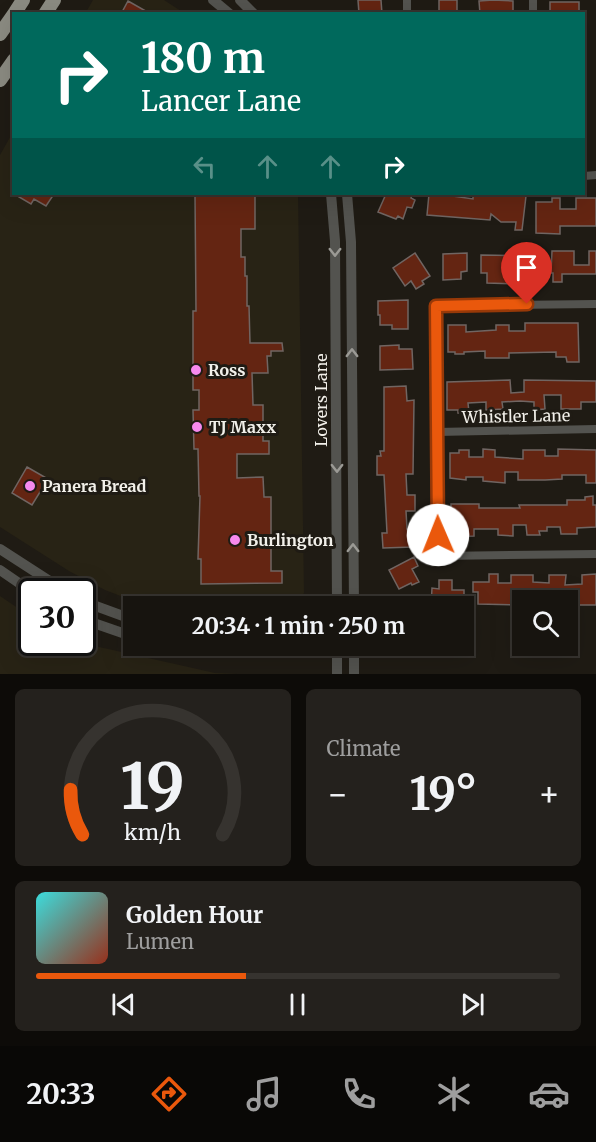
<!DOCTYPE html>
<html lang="en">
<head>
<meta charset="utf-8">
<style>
  body { margin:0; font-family:Merriweather,serif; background:#24211d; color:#f1f3f6; height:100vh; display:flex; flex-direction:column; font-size:22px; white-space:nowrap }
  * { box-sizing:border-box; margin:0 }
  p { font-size:20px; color:#9e9e9e }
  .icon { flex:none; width:33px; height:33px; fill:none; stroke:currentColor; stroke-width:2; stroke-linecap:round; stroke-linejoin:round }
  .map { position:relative; height:674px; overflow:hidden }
  .drawer { display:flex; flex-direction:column; gap:15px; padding:15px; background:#0d0b08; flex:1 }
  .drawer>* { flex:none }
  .top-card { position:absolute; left:12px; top:12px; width:573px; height:183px; border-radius:0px; box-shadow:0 6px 24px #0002,0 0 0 2px #36332f; background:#00695c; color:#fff; overflow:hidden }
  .fabs { position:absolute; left:512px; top:590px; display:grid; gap:12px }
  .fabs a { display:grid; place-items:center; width:66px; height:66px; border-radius:0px; background:#17140f; box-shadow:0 6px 24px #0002,0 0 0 2px #36332f; font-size:30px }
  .speed { position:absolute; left:18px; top:578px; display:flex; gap:12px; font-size:30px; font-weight:700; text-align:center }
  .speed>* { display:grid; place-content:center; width:78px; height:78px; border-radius:50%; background:#17140f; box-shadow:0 6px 24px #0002,0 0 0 2px #36332f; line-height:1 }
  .speed .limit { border:3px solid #111; border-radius:9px; background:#fff; color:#111 }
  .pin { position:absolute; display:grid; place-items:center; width:51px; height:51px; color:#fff; margin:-62px -26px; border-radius:50% 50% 50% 0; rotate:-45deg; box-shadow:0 0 6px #0007 }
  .pin .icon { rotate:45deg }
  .me { position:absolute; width:66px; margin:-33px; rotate:359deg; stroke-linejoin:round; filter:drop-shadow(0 0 4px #0008) }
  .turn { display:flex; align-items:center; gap:21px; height:126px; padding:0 30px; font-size:27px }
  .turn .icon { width:78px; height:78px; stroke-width:2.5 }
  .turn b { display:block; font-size:42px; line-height:51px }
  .lanes { display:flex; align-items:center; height:57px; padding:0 30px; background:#0003; justify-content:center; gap:30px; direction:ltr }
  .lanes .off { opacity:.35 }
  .big { font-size:45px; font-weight:700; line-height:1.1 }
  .drawer .widget { flex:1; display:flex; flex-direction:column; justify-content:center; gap:9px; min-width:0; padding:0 21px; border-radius:9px; background:#24211d }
  .drawer .dial { align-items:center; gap:0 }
  .dial svg { height:156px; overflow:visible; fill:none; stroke:#36332f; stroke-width:7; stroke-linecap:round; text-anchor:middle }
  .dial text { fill:#f1f3f6; stroke:none }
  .song { display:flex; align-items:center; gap:18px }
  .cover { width:72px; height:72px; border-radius:9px; background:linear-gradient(135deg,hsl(180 70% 55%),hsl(10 70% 35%)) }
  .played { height:6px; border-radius:3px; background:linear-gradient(90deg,#ea580c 40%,#36332f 40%) }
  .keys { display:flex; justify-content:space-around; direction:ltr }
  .heat { display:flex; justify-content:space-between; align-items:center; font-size:33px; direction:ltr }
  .drawer .tiles { flex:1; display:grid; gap:15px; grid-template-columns:1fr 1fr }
  .widget:last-child { grid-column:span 2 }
  .trip { position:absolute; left:123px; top:596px; width:351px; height:60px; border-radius:0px; background:#17140f; box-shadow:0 6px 24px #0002,0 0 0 2px #36332f; font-weight:700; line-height:60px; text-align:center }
  .dock { display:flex; height:96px; justify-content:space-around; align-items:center; background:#090806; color:#9e9e9e }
  .dock .icon { width:42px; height:42px }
  .dock .active { color:#ea580c }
  .dock b { font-size:27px; color:#f1f3f6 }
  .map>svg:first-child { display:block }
</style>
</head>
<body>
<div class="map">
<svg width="596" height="674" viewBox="0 0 596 674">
  <rect width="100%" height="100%" fill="#1f1b14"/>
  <path fill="#282315" d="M93 0H164L184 13 85 14Z
    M13 132 14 194H298L304 593 295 606 144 605 105 590 69 571 0 527V155Z
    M0 596 31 617 32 642H77L215 673 237 674H0Z"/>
  <path fill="#642512" stroke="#706562" stroke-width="1.5" d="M358 0H381L382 14H359Z
    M439 0H457V14H439Z
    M493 0 513 1V11H504V14H480L479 1Z
    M128 1 151 14H121Z
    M550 2H579V14H550Z
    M14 194H54L46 206 34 199 31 204Z
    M195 194H255V229H241V257H245V276H247V306H249L250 343H282L283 351H271V356H267L268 373H252L253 405H263V441H269V454H237V478L263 477 264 497H271V571H282V583L201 584V559H198L200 496H199L198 449H194L193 410H199V390H193V311H196Z
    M386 194H413L411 198 415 200 412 208 407 207 403 219 398 216 396 219 378 212Z
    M429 194H446V195L473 199V194L526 196 522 230H515L516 222H501L491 214 490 220 427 215Z
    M552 198H560V209H576V198H596V226H560V234L536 233V202H552Z
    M552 251H574V265H589V251H596V274H562V282H553V273H551Z
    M415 253 430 276 422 281 424 284 416 289 411 281 405 286 393 268Z
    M467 253V271L461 272V279L443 280V254Z
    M481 255 531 256 532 267H536V276H520L521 284 487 283V273H481Z
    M408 300V329H392V325H380V315H378V301Z
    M525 323H578L579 362H567L566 357H556V352L509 353V358H485V351L464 352V354H455V352H448V325H466V332L496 330V325H509V331H525Z
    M399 345V349H412L413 369 380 370V346Z
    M510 380 511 393 524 392V380L596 381V402H581V409H561V395H544L545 409 534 410V402L520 401 502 402 503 409 486 410V402L468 403 469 413H458V410H447V382Z
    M406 386 407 401 414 400 413 474H406L407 495H415V511H406L407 529H412L413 547 383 548 382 533H387L384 475H377V456H381L380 451H384V387Z
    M483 449 495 450V457L523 459V450H545V456H558V449L596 450V483H586V475H562V479L545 480H518V472H505V483L483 481V477H466V480L450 478V453H459V450H469V457H483Z
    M27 467 48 479 32 505 12 493Z
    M593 496V505H596V527L577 528V534H561L560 527H547V531H539L540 535H527L526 525H513V536L498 535V529H474V536L451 537V504H479V508H520L519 505H567V500H585V497Z
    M414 557 418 566 412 569 419 582 412 585 411 583 399 589 389 570Z
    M489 574H498V583H511V575H533V582L549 583V575H566L565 585 582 584V575L596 574V605H576V600H522V605L478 604V592H473V582H489Z
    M439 580H452V590H464V600H459V606H431L432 588 439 589Z"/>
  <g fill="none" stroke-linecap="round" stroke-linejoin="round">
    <path stroke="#53534f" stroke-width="8" d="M407 14V0
      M533 14V0
      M584 176 596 175
      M596 304 436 306 439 556 596 554
      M437 432 596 429"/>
    <path stroke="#53534f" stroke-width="10" d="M213 0 230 14
      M240 0 254 14
      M331 194 335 241 337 606
      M347 194 351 242 354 606
      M0 549 65 591
      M0 570 32 592
      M82 601 134 620
      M82 619 134 637
      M162 645 230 651 354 650
      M337 674V645
      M354 674V645"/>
    <path stroke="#8b8b82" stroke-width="14" d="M14 14 23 0
      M45 14 54 0
      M0 34 14 14
      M0 80 14 60"/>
  </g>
  <defs><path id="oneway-chevron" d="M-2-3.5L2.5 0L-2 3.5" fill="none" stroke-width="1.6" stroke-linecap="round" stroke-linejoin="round" transform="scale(1.5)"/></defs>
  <g stroke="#9b9a95">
    <use href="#oneway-chevron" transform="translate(335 252) rotate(90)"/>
    <use href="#oneway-chevron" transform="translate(352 353) rotate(-90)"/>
    <use href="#oneway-chevron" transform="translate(337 468) rotate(90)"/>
    <use href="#oneway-chevron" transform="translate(353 548) rotate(-90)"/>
  </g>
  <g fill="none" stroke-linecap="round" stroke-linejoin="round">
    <g stroke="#983908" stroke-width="15">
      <path id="route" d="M438 535 436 306 527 304"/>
    </g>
    <use href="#route" stroke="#ea580c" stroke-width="10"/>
  </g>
  <g fill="#f689ed" stroke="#1f1b14" stroke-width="2">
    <circle cx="196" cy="370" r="6"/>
    <circle cx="197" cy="427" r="6"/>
    <circle cx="30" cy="486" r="6"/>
    <circle cx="235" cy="540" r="6"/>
  </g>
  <g text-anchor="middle" stroke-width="6" stroke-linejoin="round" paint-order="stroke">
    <g font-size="16" font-weight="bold" fill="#f2f0ea" stroke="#1f1b14" text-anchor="start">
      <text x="208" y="376">Ross</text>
      <text x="209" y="433">TJ Maxx</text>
      <text x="42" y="492">Panera Bread</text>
      <text x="247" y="546">Burlington</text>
    </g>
    <g font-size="16" fill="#f2f0ea" stroke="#1f1b14">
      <text transform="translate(321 400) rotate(-90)" y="6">Lovers Lane</text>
      <text transform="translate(516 416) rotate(-1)" y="6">Whistler Lane</text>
    </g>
  </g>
</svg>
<div class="fabs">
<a><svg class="icon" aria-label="search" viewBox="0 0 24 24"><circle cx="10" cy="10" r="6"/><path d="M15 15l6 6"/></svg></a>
</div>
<div class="speed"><div class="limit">30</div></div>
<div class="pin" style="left:527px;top:304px;background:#d93025"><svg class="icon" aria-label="arrive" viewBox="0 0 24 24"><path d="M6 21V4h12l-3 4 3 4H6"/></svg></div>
<svg class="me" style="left:438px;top:535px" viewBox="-20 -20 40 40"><circle r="19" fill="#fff"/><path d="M0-13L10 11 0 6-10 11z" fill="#ea580c"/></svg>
<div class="trip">20:34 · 1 min · 250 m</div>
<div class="top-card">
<div class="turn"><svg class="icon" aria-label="right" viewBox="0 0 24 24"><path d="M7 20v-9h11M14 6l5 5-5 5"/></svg><div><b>180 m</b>Lancer Lane</div></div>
<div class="lanes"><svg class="icon off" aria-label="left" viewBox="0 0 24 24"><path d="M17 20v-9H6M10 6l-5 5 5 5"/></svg><svg class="icon off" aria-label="ahead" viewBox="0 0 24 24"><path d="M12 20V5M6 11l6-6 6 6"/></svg><svg class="icon off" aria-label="ahead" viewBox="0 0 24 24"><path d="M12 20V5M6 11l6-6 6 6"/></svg><svg class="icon" aria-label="right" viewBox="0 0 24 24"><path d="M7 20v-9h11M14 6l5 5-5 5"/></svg></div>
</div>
</div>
<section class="drawer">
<div class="tiles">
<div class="widget dial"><svg viewBox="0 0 100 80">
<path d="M14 69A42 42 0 1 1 86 69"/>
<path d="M14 69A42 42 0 0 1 8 46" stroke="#ea580c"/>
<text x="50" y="56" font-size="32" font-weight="700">19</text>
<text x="50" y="72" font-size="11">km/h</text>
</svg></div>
<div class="widget"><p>Climate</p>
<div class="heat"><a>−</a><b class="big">19°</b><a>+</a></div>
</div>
<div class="widget">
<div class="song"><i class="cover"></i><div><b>Golden Hour</b><p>Lumen</p></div></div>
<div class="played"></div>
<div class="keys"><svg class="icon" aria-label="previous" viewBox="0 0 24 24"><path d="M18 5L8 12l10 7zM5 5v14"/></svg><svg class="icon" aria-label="pause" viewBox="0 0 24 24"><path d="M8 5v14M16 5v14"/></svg><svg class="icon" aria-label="next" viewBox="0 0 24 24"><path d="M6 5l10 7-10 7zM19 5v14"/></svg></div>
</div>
</div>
</section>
<nav class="dock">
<b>20:33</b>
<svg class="icon active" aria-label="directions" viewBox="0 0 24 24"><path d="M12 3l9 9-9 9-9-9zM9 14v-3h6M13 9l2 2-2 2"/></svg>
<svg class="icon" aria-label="music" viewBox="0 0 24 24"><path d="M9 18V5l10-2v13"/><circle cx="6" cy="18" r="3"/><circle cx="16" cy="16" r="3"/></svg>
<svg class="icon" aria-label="phone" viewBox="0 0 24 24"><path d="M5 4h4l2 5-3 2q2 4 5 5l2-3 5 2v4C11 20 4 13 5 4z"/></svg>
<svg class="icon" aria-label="climate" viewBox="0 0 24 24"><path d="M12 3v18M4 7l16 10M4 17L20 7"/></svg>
<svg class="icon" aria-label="car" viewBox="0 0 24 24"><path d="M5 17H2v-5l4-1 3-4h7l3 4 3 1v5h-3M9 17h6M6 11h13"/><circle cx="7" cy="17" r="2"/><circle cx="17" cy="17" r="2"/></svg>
</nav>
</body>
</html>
